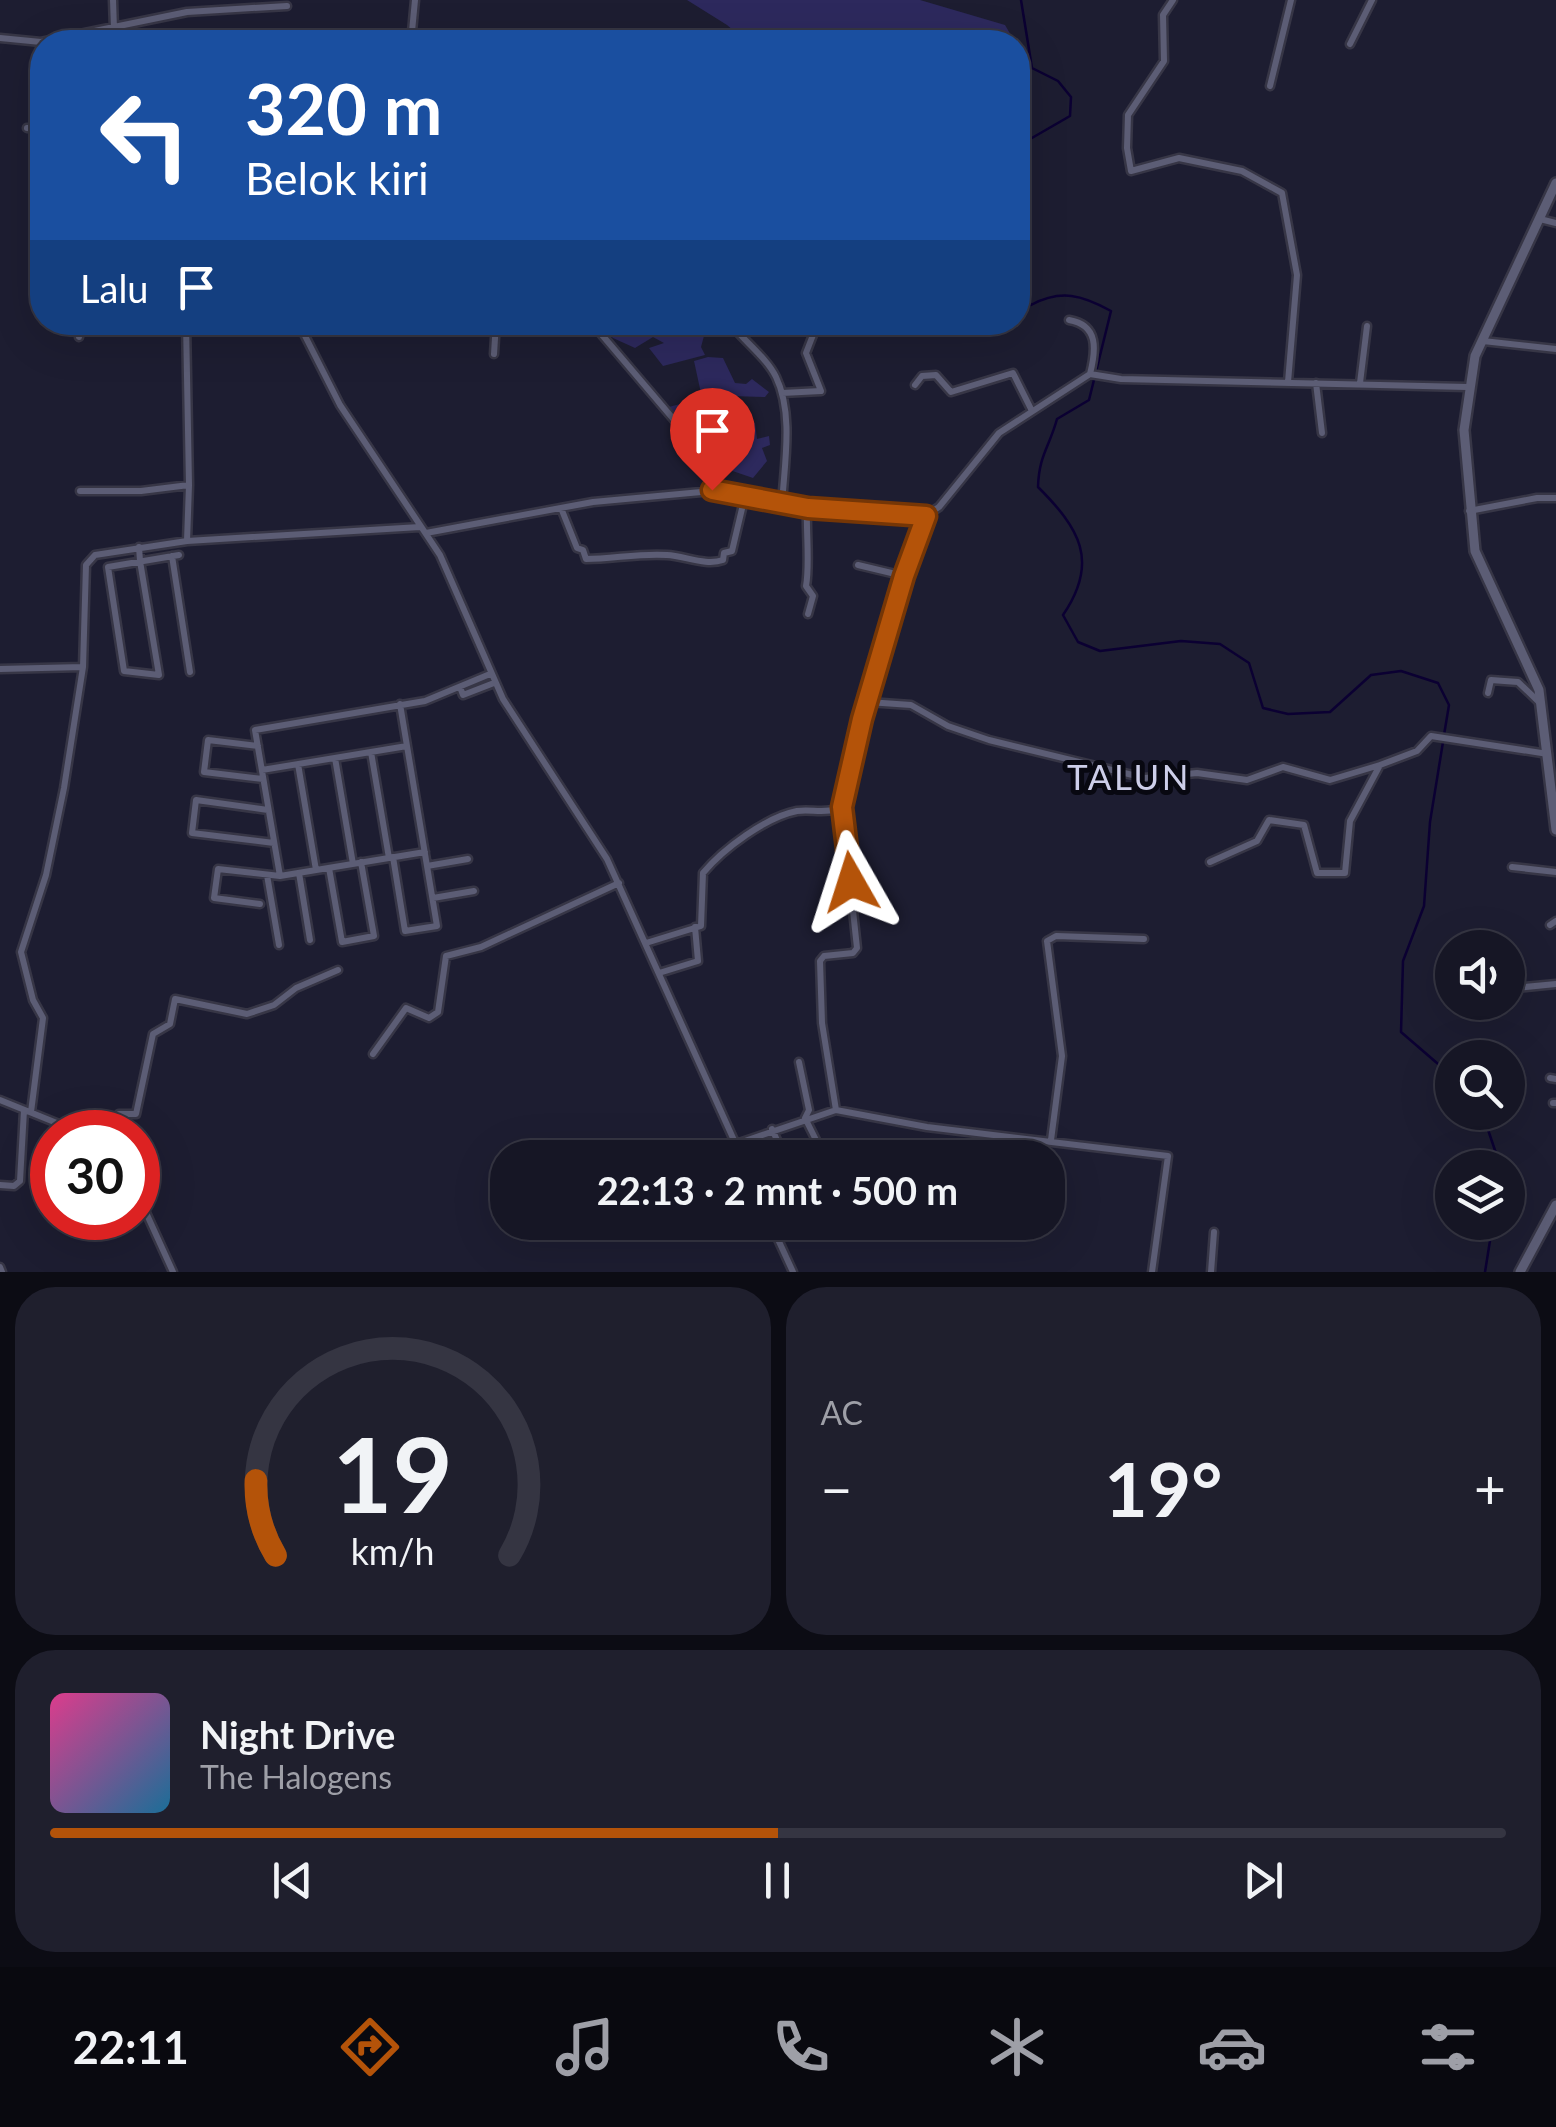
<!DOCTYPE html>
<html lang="id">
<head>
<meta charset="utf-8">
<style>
  body { margin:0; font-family:Lato,sans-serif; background:#1f1f2d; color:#f1f3f6; height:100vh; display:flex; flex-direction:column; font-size:38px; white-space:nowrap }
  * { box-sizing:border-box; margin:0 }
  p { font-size:32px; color:#9e9fa7 }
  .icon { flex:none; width:55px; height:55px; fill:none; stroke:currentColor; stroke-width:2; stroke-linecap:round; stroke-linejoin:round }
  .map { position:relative; height:1272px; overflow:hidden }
  .side { display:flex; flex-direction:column; gap:15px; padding:15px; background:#0c0c14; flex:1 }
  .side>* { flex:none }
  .top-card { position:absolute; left:30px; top:30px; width:1000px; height:305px; border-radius:40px; box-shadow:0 10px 40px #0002,0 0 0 2px #353542; background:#1a4fa0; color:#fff; overflow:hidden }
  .tools { position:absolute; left:1435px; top:930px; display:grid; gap:20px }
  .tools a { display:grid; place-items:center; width:90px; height:90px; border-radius:50%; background:#161625; box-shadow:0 10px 40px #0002,0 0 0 2px #353542; font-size:50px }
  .speed { position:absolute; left:30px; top:1110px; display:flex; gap:20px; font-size:50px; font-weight:700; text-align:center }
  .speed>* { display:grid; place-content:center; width:130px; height:130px; border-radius:50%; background:#161625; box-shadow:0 10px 40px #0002,0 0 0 2px #353542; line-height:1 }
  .speed .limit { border:15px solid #d22; background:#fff; color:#111 }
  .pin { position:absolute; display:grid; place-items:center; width:85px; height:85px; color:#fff; margin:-102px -42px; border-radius:50% 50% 50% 0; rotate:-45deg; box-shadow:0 0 10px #0007 }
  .pin .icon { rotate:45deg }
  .me { position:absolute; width:110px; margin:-55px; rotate:354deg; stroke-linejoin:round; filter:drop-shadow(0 0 8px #0008) }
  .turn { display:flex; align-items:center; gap:35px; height:210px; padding:0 50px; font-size:45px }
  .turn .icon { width:130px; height:130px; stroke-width:2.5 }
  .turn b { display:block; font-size:70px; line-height:85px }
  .then { display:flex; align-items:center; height:95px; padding:0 50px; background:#0003; gap:20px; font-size:38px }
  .big { font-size:75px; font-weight:700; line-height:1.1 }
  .side .widget { flex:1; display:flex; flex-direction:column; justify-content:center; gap:15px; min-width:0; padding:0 35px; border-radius:40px; background:#1f1f2d }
  .side .dial { align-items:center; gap:0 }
  .dial svg { height:260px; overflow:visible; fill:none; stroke:#353542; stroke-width:7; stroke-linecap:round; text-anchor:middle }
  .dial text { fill:#f1f3f6; stroke:none }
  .song { display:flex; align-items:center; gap:30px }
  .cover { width:120px; height:120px; border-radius:15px; background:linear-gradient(135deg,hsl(330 70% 55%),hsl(200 70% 35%)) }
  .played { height:10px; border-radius:5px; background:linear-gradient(90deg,#b45309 50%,#353542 50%) }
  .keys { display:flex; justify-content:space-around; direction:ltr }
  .heat { display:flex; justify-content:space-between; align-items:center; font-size:55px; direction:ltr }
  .side .tiles { flex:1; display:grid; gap:15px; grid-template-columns:1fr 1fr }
  .widget:last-child { grid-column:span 2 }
  .trip { position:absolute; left:490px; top:1140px; width:575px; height:100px; border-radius:40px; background:#161625; box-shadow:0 10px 40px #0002,0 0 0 2px #353542; font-weight:700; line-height:100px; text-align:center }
  .tab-bar { display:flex; height:160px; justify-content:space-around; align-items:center; background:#09090f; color:#9e9fa7 }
  .tab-bar .icon { width:70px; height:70px }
  .tab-bar .current { color:#b45309 }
  .tab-bar b { font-size:45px; color:#f1f3f6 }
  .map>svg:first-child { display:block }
</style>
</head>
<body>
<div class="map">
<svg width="1556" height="1272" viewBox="0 0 1556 1272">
  <rect width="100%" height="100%" fill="#1d1d31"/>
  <path fill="#2d295d" d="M687 0H920L1005 25 1015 42H747L727 25Z
    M597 323H698L704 336 701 347 705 355 663 366 649 348 664 343 653 337 635 348 613 338Z
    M708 357 723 358 735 383 746 384 752 379 769 392 765 397 729 396 727 404 736 407 738 423H755L757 439 769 436 770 445 762 448 767 461 753 478 718 466 716 473 669 407 702 398 694 361Z"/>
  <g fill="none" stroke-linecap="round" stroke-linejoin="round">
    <path stroke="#0b0032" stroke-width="2.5" d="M1018 146 1070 116 1071 97 1058 81 1032 68 1021 0
      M1018 277 1031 305C1061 289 1082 295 1111 311L1089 400 1057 419C1049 448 1039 455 1038 487 1079 528 1100 561 1063 615L1078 642 1100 651 1181 641 1220 644 1249 663 1263 708 1288 714 1330 712 1371 675 1401 671 1438 683 1449 705 1444 735
      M1443 742 1430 822 1424 906 1403 961 1401 1032 1452 1076
      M1482 1112 1501 1168
      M1485 1272 1493 1222"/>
    <g stroke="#373646" stroke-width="11">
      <path id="street" d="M113 0 114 29 124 42
        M1173 0 1163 15 1164 61 1128 115 1127 148 1131 171 1179 158 1242 171 1282 193 1297 275 1288 382
        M0 38 41 42 187 12 287 6
        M411 42 415 0
        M1350 44 1372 0
        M1270 86 1291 0
        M27 128 42 129
        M1540 219 1556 223
        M1069 320C1099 325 1096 350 1090 374
        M298 322 340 405 440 555 503 699 607 859 742 1158
        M591 322 709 461 712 491
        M729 322C743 340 767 358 776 377 794 414 784 466 782 505
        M79 337 81 322
        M1483 341 1556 349
        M494 354 496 322
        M1316 383 1322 433
        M1360 383 1367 326
        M915 385 922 376 936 375 951 392 1013 373 1031 409
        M782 393 821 391 806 353 818 322
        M80 491H141L189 485 186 322
        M561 508 577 548 583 550 586 559C613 559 639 553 667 555 685 556 706 566 723 560L724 553 732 551 745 496
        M807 508C806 533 810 565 806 586L813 596 808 614
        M1469 511 1537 498H1556
        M426 533 593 502 712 491 807 508 925 516 939 507 999 433 1090 374 1121 379 1467 387
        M187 541 189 485
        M139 547 140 561 159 675 124 671 108 567C132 563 155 559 179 555
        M172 556 190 672
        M858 565 904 576
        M0 669 83 667
        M460 687 463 695 494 683
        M1488 693 1491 680 1518 682 1540 703
        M868 702 911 705 948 726 989 740 1145 778 1197 773 1247 780 1283 767 1330 780 1380 765
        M258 746 208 740 204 772 263 779
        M371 752 389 858
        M335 758 353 864
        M298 764 316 870
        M262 770 407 746
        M268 810 196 800 192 833 274 843
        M425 852 280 876 255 730 425 701 490 674
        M393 857 405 931 437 926 400 704
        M1210 862 1257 841 1269 820 1304 825 1317 873H1345L1350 821 1380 765 1417 751 1431 736 1548 754
        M427 866 468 859
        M1512 867 1556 872
        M329 868 342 942 374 936 361 862
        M299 873 310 940
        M267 875 279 945
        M433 898 474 891
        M260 904 214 898 218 869 280 876
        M1550 925 1556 921
        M646 943 701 926 703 873C723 849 766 817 797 811 813 809 831 815 844 805L862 719 904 576 925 516
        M659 973 698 961 695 927
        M1515 988 1556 984
        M373 1054 406 1008 429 1018 438 1012 446 956 481 947 619 883
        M799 1062 809 1110 805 1118 825 1158
        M1550 1078 1556 1079
        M0 1100 79 1132
        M1553 1103H1556
        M836 1110 822 1023 820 961 824 956 853 953 857 948 842 808
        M31 1112 43 1018 33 1000 21 952 46 875 64 788 83 667 86 565 95 555 187 541 420 527
        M772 1129 785 1158
        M113 1132 119 1114H136L153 1034 170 1024 175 999 247 1014 274 1005 296 988 338 970
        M1051 1140 1062 1056 1047 941 1056 936 1144 939
        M736 1144 836 1110 927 1127 1168 1156 1152 1272
        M855 1158 867 1152
        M0 1185 14 1186 20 1181 24 1110
        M138 1195 173 1272
        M770 1222 793 1272
        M0 1267 2 1272
        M1211 1272 1214 1232"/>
    </g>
    <g stroke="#373646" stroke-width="14">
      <path id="secondary" d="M1556 183 1475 356 1464 430 1475 551 1539 690 1556 830
        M1520 1272 1556 1205"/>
    </g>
    <use href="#street" stroke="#5c5d75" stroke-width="6"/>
    <use href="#secondary" stroke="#5c5d75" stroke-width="9"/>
  </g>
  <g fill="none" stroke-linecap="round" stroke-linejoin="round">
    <g stroke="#753606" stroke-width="25">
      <path id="route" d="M712 490 808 508 926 516 904 576 862 719 842 807 851 882"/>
    </g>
    <use href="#route" stroke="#b45309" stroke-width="18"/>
  </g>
  <g text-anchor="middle" stroke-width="10" stroke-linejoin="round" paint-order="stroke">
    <g font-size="35" letter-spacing="2.5" fill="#cdcee9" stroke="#080811">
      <text x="1129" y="790">TALUN</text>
    </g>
  </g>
</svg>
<div class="tools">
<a><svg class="icon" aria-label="sound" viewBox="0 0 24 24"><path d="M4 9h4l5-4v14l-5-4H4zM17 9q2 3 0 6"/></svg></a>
<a><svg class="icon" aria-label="search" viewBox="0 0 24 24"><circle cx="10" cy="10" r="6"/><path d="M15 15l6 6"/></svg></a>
<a><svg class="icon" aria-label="layers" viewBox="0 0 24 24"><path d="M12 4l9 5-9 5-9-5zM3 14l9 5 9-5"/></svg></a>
</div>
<div class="speed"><div class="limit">30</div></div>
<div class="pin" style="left:712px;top:490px;background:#d93025"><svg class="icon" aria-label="arrive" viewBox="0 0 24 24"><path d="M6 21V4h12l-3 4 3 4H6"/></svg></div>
<svg class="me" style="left:851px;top:882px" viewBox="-20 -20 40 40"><path d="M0-17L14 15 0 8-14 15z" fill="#b45309" stroke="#fff" stroke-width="4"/></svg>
<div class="trip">22:13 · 2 mnt · 500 m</div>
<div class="top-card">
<div class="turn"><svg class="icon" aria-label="left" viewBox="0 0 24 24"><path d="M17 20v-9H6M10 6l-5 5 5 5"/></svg><div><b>320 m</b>Belok kiri</div></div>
<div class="then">Lalu<svg class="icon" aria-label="arrive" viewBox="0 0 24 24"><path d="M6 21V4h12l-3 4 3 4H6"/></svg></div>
</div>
</div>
<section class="side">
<div class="tiles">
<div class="widget dial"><svg viewBox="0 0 100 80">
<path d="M14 69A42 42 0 1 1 86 69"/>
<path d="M14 69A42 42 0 0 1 8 46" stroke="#b45309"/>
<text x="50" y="56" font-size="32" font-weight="700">19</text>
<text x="50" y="72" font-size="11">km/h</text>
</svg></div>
<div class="widget"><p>AC</p>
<div class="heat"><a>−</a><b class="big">19°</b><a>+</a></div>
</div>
<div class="widget">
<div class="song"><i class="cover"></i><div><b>Night Drive</b><p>The Halogens</p></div></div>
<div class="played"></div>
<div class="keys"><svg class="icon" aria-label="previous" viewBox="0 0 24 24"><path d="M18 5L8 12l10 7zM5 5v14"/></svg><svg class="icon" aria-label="pause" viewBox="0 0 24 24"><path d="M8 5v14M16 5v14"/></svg><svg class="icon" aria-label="next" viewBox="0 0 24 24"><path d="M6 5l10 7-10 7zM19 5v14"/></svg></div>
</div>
</div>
</section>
<nav class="tab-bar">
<b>22:11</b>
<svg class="icon current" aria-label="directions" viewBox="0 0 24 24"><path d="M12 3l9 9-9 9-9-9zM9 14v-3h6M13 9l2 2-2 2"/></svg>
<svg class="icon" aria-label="music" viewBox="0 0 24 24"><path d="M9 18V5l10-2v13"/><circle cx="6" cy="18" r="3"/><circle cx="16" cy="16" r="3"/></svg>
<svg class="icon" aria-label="phone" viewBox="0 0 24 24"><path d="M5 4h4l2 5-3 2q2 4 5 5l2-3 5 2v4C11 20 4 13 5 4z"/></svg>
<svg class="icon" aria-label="climate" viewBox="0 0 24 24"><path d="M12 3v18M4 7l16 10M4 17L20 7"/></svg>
<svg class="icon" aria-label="car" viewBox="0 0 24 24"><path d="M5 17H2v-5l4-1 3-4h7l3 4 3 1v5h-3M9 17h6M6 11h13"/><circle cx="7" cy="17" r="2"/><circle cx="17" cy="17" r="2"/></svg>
<svg class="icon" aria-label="filters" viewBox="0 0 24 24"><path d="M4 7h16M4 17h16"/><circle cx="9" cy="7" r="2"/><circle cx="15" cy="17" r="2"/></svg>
</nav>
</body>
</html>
